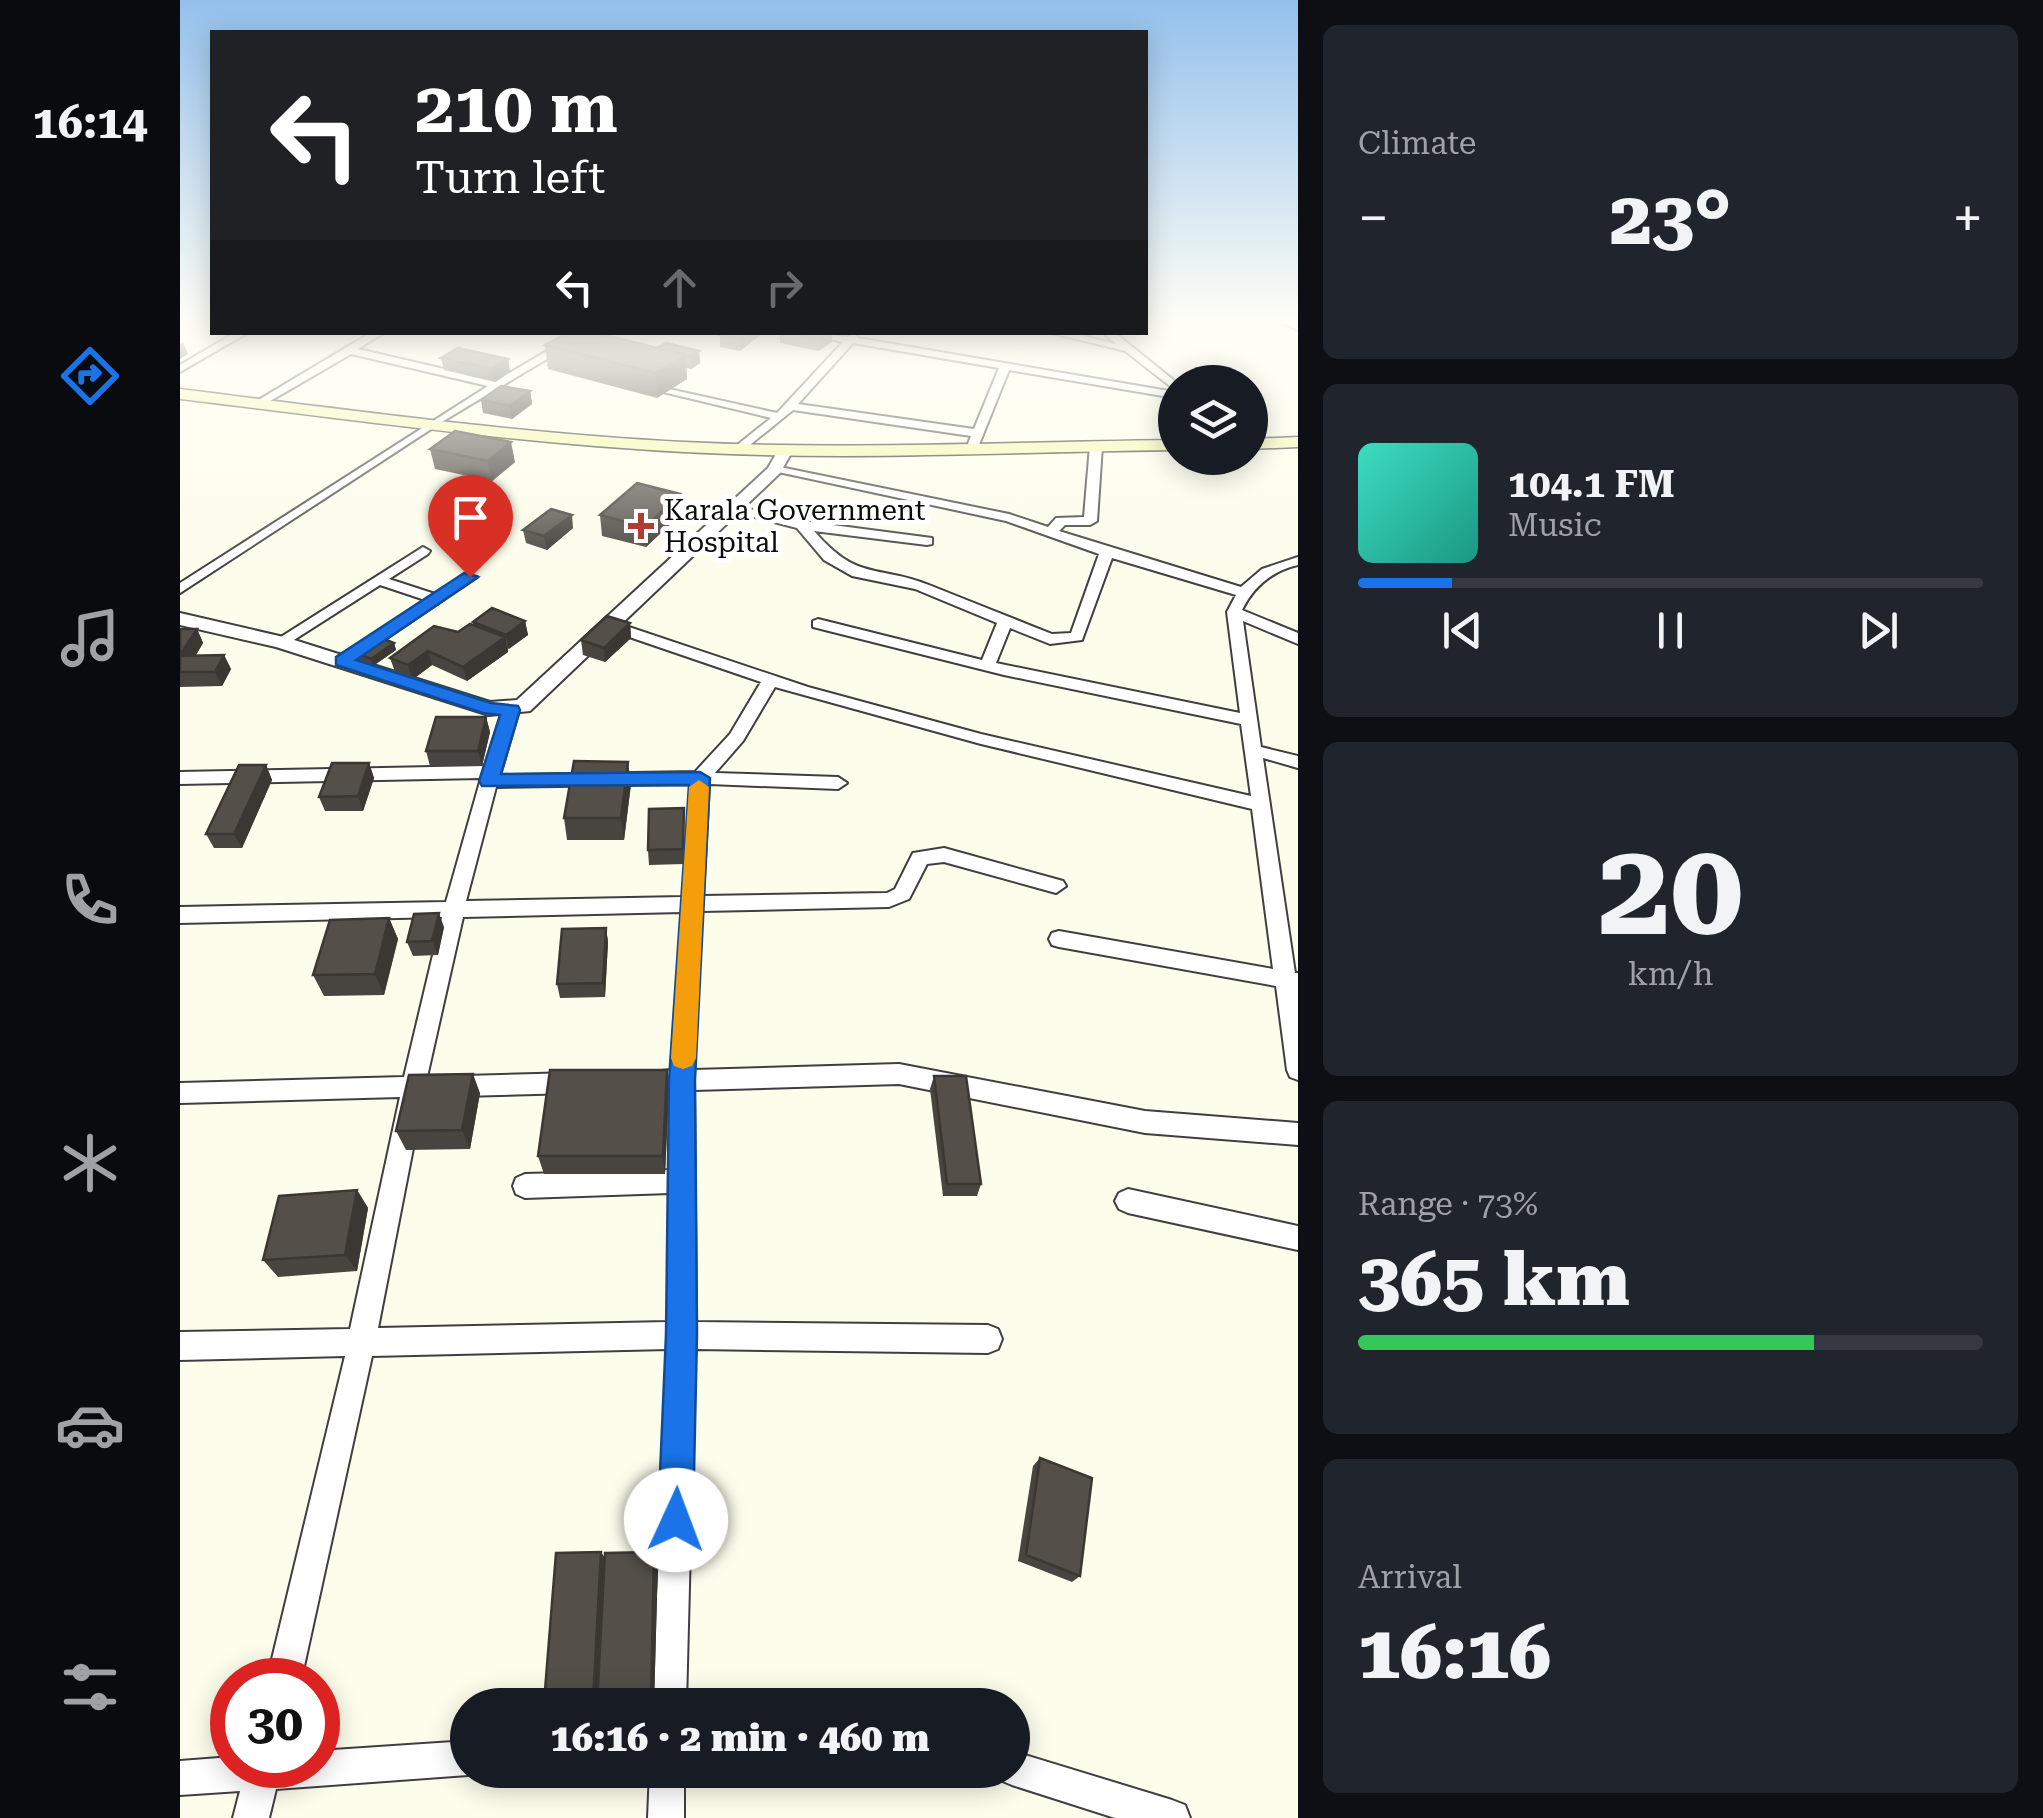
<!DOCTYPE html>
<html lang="en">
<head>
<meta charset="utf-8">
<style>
  body { margin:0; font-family:"Roboto Serif",serif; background:#20242c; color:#f1f3f6; height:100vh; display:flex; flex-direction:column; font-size:38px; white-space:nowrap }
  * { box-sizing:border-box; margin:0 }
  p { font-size:32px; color:#9ea1a6 }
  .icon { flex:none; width:55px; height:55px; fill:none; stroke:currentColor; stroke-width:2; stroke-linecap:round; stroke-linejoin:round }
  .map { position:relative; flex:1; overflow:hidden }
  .side { display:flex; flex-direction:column; gap:25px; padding:25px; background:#0d0f14; width:745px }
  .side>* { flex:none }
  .banner { position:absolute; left:30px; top:30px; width:938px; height:305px; border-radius:0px; box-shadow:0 5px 25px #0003; background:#202124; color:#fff; overflow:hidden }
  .tools { position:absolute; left:978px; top:365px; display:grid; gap:20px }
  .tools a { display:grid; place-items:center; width:110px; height:110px; border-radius:50%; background:#171b24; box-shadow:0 5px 25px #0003; font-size:50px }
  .speed { position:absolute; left:30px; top:1658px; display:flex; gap:20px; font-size:50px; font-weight:700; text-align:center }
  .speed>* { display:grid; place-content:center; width:130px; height:130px; border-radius:50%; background:#171b24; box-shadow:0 5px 25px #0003; line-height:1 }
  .speed .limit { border:15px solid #d22; background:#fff; color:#111 }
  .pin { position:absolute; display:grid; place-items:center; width:85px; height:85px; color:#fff; margin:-102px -42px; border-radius:50% 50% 50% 0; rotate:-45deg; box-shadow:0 0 10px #0007 }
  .pin .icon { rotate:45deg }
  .me { position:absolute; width:110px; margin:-55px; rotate:2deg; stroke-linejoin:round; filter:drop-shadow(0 0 8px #0008) }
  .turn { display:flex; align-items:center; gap:35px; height:210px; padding:0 40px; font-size:45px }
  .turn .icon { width:130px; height:130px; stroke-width:2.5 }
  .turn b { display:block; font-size:70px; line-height:85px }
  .lanes { display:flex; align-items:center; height:95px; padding:0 40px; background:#0003; justify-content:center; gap:50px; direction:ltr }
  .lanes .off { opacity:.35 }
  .big { font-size:75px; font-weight:800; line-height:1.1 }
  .side .tile { flex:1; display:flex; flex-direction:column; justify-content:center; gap:15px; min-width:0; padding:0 35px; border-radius:15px; background:#20242c }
  .side .dial { align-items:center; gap:0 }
  .dial b { font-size:130px; line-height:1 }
  .song { display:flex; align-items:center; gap:30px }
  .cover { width:120px; height:120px; border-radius:15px; background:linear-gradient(135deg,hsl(170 70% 55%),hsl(170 70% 35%)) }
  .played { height:10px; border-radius:5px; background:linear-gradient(90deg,#1a73e8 15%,#363941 15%) }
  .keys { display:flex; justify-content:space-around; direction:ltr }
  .heat { display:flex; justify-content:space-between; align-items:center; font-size:55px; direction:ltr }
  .charge { height:15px; border-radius:8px; background:linear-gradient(90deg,#34c759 73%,#363941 0) }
  .trip { position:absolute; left:270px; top:1688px; width:580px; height:100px; border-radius:50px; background:#171b24; box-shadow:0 5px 25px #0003; font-weight:800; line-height:100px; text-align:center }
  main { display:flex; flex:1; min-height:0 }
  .tabs { display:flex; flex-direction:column; width:180px; justify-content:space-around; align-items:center; background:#090b0e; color:#9ea1a6 }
  .tabs .icon { width:70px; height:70px }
  .tabs .on { color:#1a73e8 }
  .tabs b { font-size:45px; color:#f1f3f6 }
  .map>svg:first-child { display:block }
</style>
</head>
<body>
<main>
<nav class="tabs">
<b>16:14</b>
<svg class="icon on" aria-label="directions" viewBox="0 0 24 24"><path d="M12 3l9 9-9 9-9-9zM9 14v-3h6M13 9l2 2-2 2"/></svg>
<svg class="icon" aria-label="music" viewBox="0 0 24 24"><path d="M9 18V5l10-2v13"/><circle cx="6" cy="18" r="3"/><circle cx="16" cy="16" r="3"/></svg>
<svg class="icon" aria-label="phone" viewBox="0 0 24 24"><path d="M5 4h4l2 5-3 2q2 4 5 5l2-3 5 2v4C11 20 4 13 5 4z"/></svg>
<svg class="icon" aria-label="climate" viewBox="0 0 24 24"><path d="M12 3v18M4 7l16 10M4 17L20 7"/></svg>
<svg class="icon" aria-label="car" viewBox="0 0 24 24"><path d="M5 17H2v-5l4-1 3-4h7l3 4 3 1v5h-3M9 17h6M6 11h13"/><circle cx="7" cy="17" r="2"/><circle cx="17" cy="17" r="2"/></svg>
<svg class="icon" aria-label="filters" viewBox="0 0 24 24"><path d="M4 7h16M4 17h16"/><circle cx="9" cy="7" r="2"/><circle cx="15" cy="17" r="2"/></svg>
</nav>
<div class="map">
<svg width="1118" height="1818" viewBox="0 0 1118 1818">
  <rect width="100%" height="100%" fill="#fdfdec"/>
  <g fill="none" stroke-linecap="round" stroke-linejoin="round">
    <g stroke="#3f3f3f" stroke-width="4">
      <path id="minor" d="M1098 320 1118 323V330L1100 322Z
        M56 332H69L0 372V365Z
        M192 332H205L178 349 316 381 399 332H412L265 420 0 593V583L308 386 171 354 85 404 75 402Z
        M618 332 668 337 674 333 678 338 995 392V398L829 370 798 447 788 444 791 436 613 410 560 453 556 452V446L591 418 483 392 489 389 597 413 663 342ZM673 343 819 368 794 429 618 404Z
        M868 332H887L936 344 922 332H934L996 382 995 390 945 351Z
        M916 442 922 446 917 521 910 525H885L879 531 1061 587 1082 569 1118 557V565C1092 571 1074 586 1062 610L1118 633V644L1063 621 1081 747 1118 756V768L1083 758 1115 973H1118V1080L1110 1077 1107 1070 1096 986 879 947 872 945 869 939 872 933 879 931 1093 969 1072 809 801 744 595 687 563 741 535 773 658 777 667 783 658 789 529 784 523 896 707 893 715 889 733 853 764 848 883 881 886 886 876 893 764 862 747 864 729 899 709 907 522 911 514 1070 719 1064 965 1111 1118 1123V1145L965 1133 719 1084 514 1090 516 1322 808 1325 818 1329 822 1339 818 1349 808 1353 515 1349 506 1705H472L488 1349 192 1356 121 1680H87L165 1356 0 1360V1332L170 1329 220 1097 0 1103V1083L224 1077 262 917 0 923V907L266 902 301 778 0 784V772L305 766 323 710 331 705 339 710 320 775 515 772 550 734 581 682 423 628V622L428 620 628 687 801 734 1071 796 1061 724 824 675 633 627V621L638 619 802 660 817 623 735 589 672 576 644 560 617 528 544 509 551 505 622 521 752 538V544L747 545 634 531C678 582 695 564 749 585 790 601 831 618 872 634L891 633 919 554 826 521 589 470 595 466 829 514 868 527 876 518 904 517 910 446ZM932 558 1056 595 1047 612 1060 713 816 663 830 628 870 644 902 640ZM511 784 503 897 286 901 316 787ZM502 912 491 1070 454 1074 451 1081 454 1088 490 1090V1170L345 1174 336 1178 333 1186 336 1194 345 1198 490 1193 488 1322 198 1328 243 1097 393 1093 401 1090 405 1083 401 1076 393 1073 247 1077 283 917Z
        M243 547 250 551 248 554 209 579 255 594 285 574 297 577 168 664 162 666 154 661 245 600 200 585 106 645 101 647 93 642Z
        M948 1189 1118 1226V1250L948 1213 939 1209 935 1201 939 1193Z
        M288 1741V1770H300L288 1775 96 1789 89 1818H53L60 1791 0 1795V1761L52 1757V1765H138V1751Z
        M832 1751 992 1800 1005 1805 1010 1818H935L832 1785 820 1780 815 1770H832Z
        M470 1770H504V1818H468Z"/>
    </g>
    <g stroke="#3f3f3f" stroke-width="4">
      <path id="tertiary" d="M600 447 613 450 600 473 350 711 309 715 96 647 0 625V613L108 638 310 702 337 700 588 468Z"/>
    </g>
    <g stroke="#2e2e2e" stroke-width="3">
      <path id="secondary" d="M0 389C167 410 335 433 504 442 667 450 832 442 995 440V450C832 452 667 461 504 452 335 443 167 419 0 399Z
        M1118 437V447L1070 449V439Z"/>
    </g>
    <use href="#minor" fill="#fff" fill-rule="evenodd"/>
    <use href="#tertiary" fill="#fff" fill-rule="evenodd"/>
    <use href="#secondary" fill="#f5f8ad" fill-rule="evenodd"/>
  </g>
  <path fill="#48443f" d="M584 332 560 351 540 347V335Z
    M600 332H652V342L638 351 600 343Z
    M365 345 477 348 519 351 520 363 511 369 506 368 507 379 477 398 368 369Z
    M261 358 328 359 330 372 315 382 264 370Z
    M350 391 352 404 332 419 303 413 301 400Z
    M250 449 335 462 312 481 255 469Z
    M500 494 501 514 466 547 422 536 420 515Z
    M393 528 367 550 346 543 343 530Z
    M345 621 348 635 328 649V652L287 681 252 665 232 680 215 672 210 658 278 632 293 625V622Z
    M450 623 451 638 425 662 403 655 401 640Z
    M0 629H17L23 643 16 655H44L51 669 42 686 0 687Z
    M214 643 216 650 193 666 179 660 177 653Z
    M306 717 310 732 302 766H250L246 751Z
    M189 763 194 778 183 811H145L139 797Z
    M86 765 92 780 62 848H34L26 834Z
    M451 784 444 840H387L384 818Z
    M504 808V864L469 865 468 850Z
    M209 918 218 939 204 995 144 996 133 975Z
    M264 927 258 955 233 956 227 942Z
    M426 928 428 942 425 997 380 998 377 984Z
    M754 1076 801 1184 797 1196H763L750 1089Z
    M489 1090 485 1174H364L358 1156Z
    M300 1093 290 1149 226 1150 216 1131Z
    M177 1190 188 1208 177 1271 98 1277 83 1260Z
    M860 1458 900 1576 892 1582 838 1561 853 1466Z
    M421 1552 425 1559 474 1552 478 1560 474 1705H369L364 1703Z"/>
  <path fill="#3b3733" d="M568 332H584L560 351V339Z
    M648 332H652V342L638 351 639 339Z
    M3 342 8 354 0 359V344Z
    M519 351 520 363 511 369 510 356Z
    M506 355 507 379 477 398 476 373Z
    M328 359 330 372 315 382 312 369Z
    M350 391 352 404 332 419 330 406Z
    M331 442 335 462 312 481 308 461Z
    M500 494 501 514 466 547 465 527Z
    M392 515 393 528 367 550 364 536Z
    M345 621 348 635 329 649 326 635Z
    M450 623 451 638 425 662 424 648Z
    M17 629 23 643 7 670 0 655Z
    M325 637 328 652 287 681 283 667Z
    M214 643 216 650 193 666 191 659Z
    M248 651 252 665 232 680 228 665Z
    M44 655 51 669 42 686 35 672Z
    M306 717 310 732 302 766 298 751Z
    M448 762 451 784 444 840 441 818Z
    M189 763 194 778 183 811 178 796Z
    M86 765 92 780 62 848 54 834Z
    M259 913 264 927 258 955 252 941Z
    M209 918 218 939 204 995 195 974Z
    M426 928 428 942 425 997 423 983Z
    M487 1070 489 1090 485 1174 483 1156Z
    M293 1074 300 1093 290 1149 282 1130Z
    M177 1190 188 1208 177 1271 165 1255Z
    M421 1552 426 1561 419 1704 413 1700Z
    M474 1552 478 1560 474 1705H473L471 1703Z"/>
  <path fill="#544f49" stroke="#3b3733" stroke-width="2.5" d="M389 332H413L506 355 476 373 365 345Z
    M543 332H568L560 339 540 335Z
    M607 332H648L639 339Z
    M486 343 519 351 510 356 477 348Z
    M278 348 328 359 312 369 261 358Z
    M321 386 350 391 330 406 301 400Z
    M275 431 331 442 308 461 250 449Z
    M457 483 500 494 465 527 420 515Z
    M371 509 392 515 364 536 343 530Z
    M312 608 345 621 326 635 293 622Z
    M427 616 450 623 424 648 401 640Z
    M290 624 325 637 283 667 248 651 228 665 210 658 254 626 278 632Z
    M0 629H17L0 655Z
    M199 637 214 643 191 659 177 653Z
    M44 655 35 672H0V656Z
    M256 717H306L298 751H246Z
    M394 761 448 762 441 818H384Z
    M152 763H189L178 796 139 797Z
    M59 765H86L54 834H26Z
    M504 808 503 849 468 850 469 809Z
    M259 913 252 941 227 942 234 914Z
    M209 918 195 974 133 975 150 920Z
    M426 928 423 983 377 984 382 929Z
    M370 1070H487L483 1156H358Z
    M293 1074 282 1130 216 1131 229 1075Z
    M754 1076H786L801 1184H767Z
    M177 1190 165 1255 83 1260 99 1196Z
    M860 1458 912 1478 900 1576 846 1555Z
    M421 1552 413 1700 364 1703 376 1553Z
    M474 1552 471 1703 417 1705 425 1553Z"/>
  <linearGradient id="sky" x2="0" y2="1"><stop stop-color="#93c0ec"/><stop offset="0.56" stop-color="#fefef6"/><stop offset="1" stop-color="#fefef6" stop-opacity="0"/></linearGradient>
  <rect width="1118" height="574" fill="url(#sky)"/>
  <path fill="#1a73e8" stroke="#114b97" stroke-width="2.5" d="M284 573 298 577 176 660 311 703 338 706 340 710 321 774 520 772 530 778 515 1080 517 1334 513 1520 508 1532 496 1537 483 1532 478 1520 486 1334 489 1080 509 785 302 786 299 781 320 715 303 713 156 665V657Z"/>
  <path fill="#f59e0b" d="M519 780 529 787 516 1058 512 1066 503 1069 494 1066 491 1058 509 787Z"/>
  <path fill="#b03d30" stroke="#fff" stroke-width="4" d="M456 511h10v10h10v10h-10v10h-10v-10h-10v-10h10z"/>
  <g text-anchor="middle" stroke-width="10" stroke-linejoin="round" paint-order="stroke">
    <g font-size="28" fill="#0c0c0c" stroke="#fff" text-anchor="start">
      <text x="484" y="520">Karala Government<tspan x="484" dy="32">Hospital</tspan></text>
    </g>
  </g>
</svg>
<div class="tools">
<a><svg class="icon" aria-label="layers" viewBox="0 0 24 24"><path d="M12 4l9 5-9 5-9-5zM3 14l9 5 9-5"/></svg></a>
</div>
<div class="speed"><div class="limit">30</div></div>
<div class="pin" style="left:290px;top:577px;background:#d93025"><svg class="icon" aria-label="arrive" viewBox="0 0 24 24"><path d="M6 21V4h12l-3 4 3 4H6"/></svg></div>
<svg class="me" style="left:496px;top:1520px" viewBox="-20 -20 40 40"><circle r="19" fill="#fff"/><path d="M0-13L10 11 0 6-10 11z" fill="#1a73e8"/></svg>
<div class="trip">16:16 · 2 min · 460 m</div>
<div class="banner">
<div class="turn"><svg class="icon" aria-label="left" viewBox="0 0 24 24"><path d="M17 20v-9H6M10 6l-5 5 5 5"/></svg><div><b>210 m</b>Turn left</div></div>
<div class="lanes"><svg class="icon" aria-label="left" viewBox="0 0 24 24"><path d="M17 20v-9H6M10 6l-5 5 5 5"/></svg><svg class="icon off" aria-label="ahead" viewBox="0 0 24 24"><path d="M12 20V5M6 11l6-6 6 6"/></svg><svg class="icon off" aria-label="right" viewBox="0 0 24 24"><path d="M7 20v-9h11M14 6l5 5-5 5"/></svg></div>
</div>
</div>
<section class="side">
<div class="tile"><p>Climate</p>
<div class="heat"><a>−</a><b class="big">23°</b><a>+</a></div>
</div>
<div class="tile">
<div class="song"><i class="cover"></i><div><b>104.1 FM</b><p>Music</p></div></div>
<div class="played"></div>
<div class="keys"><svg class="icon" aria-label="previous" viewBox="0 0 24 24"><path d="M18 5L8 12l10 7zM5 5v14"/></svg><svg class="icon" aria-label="pause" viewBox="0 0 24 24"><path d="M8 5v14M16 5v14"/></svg><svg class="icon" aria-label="next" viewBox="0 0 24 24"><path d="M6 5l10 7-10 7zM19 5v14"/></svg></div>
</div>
<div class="tile dial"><b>20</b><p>km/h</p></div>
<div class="tile"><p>Range · 73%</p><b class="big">365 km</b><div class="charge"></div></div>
<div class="tile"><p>Arrival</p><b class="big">16:16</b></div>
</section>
</main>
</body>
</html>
